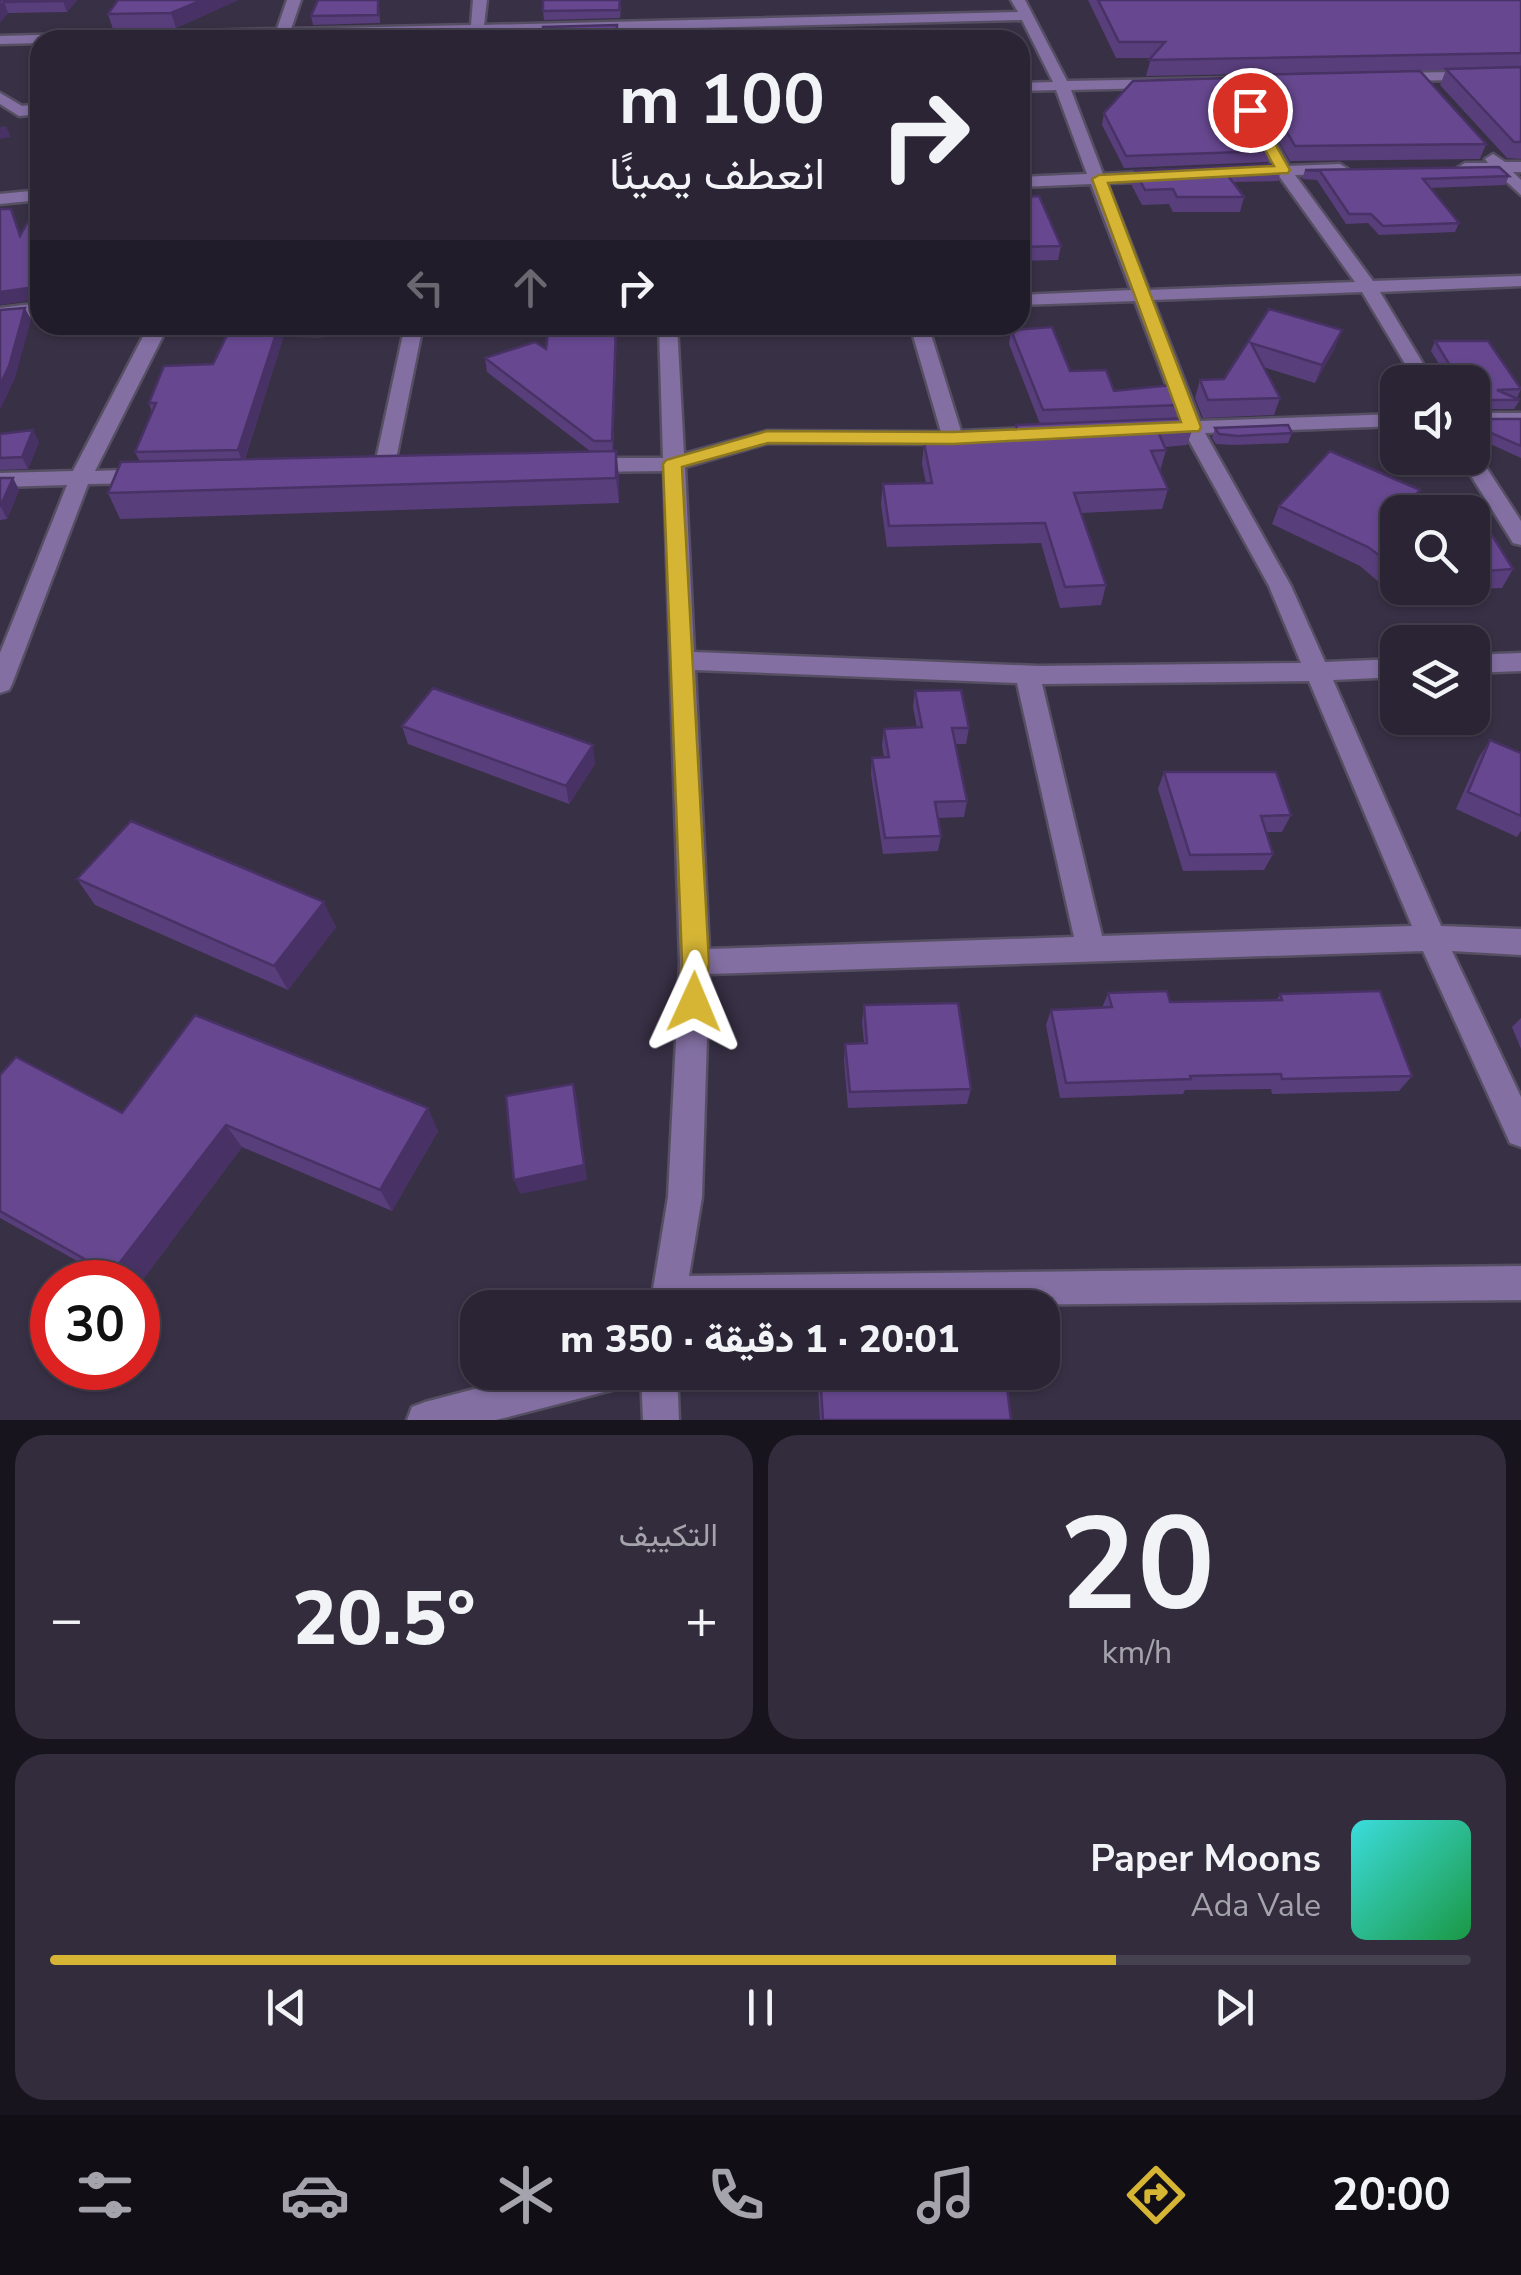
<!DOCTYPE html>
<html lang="ar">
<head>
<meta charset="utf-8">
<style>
  body { margin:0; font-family:"Nunito Sans",Vazirmatn,sans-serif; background:#322c3c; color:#f1f3f6; direction:rtl; height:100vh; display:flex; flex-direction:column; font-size:38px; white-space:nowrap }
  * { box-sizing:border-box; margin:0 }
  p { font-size:32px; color:#a5a4ac }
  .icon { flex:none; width:55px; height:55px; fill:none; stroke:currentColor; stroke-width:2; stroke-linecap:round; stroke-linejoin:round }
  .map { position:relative; height:1420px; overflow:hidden; direction:ltr }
  .panel { display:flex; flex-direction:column; gap:15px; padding:15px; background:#17141d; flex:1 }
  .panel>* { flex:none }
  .top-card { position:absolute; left:30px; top:30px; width:1000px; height:305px; border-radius:30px; box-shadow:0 2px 8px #0004,0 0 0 2px #46414f; direction:rtl; background:#2a2434; color:#f1f3f6; overflow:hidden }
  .buttons { position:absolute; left:1380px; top:365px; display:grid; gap:20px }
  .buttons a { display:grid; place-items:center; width:110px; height:110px; border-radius:20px; background:#2a2434; box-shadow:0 2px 8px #0004,0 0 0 2px #46414f; font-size:50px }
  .speed { position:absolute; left:30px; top:1260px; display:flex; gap:20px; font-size:50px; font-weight:700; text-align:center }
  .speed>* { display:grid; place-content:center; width:130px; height:130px; border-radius:50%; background:#2a2434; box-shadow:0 2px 8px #0004,0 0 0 2px #46414f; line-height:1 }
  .speed .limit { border:15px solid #d22; background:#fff; color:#111 }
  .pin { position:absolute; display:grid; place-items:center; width:85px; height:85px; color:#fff; margin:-42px; border:5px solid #fff; border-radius:50%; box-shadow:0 2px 10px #0007 }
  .me { position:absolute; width:110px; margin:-55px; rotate:1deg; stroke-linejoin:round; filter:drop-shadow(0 0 8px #0008) }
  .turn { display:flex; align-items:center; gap:35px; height:210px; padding:0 40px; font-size:45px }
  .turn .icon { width:130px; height:130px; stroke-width:2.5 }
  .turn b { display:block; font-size:70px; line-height:85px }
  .lanes { display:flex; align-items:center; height:95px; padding:0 40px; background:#0003; justify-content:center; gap:50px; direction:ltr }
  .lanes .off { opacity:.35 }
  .big { font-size:75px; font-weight:800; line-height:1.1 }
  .panel .widget { flex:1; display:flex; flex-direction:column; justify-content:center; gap:15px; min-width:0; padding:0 35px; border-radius:30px; background:#322c3c }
  .panel .dial { align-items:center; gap:0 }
  .dial b { font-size:130px; line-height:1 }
  .song { display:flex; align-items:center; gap:30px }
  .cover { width:120px; height:120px; border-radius:15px; background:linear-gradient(135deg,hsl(180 70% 55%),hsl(140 70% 35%)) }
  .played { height:10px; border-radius:5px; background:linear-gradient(90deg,#d6b534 75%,#46414f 75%) }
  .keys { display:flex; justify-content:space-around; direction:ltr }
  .heat { display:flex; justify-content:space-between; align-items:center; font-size:55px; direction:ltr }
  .panel .tiles { flex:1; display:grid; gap:15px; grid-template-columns:1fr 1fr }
  .widget:last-child { grid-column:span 2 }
  .trip { position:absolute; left:460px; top:1290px; width:600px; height:100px; border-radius:30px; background:#2a2434; box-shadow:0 2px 8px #0004,0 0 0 2px #46414f; font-weight:800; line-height:100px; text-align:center; direction:rtl }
  .tabs { display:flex; height:160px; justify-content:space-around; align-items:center; background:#110e15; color:#a5a4ac }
  .tabs .icon { width:70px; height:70px }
  .tabs .on { color:#d6b534 }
  .tabs b { font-size:45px; color:#f1f3f6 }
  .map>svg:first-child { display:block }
</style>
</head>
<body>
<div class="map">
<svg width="1521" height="1420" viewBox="0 0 1521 1420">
  <rect width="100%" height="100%" fill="#383045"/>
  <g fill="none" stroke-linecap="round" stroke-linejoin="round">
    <g stroke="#564f63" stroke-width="5">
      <path id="minor" d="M287 0H301L291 29 471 25 473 0H487L484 25 1018 12 1011 0H1025L1067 81 1291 77V83L1286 84 1243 85 1289 166 1340 164 1348 169 1340 174 1295 175 1373 281 1521 276V286L1380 292 1434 382H1416L1362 292 1153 300 1200 421 1398 414V426L1205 433 1291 586 1325 662 1398 659V677L1333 680 1441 926 1521 929V955L1452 951 1521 1097V1147L1510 1143 1423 951 709 974 702 1197 689 1276 1521 1266V1300L650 1308 668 1197 680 962 664 471 587 472 577 465 587 458H663L659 325H677L684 454 767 431 941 432 910 325H928L961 431 1048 427 1058 433 1048 439 953 444 768 443 685 467 694 652 1039 666 1301 663 1269 586 1185 433 1163 434 1153 428 1163 422 1180 421 1135 301 1020 305V295L1131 290 1091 184 1020 187V177L1087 174 1056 90 1020 91V83L1053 82 1022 20 484 33 483 40H469L470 33 287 40H40V43L0 44V36L277 29ZM1228 86 1273 166 1250 167 1242 172 1250 177 1279 176 1355 282 1149 290 1107 183 1165 181 1173 176 1165 171 1103 174 1071 90ZM695 670 1017 683 1074 937 709 949ZM1309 681 1412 926 1102 936 1042 684Z
        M1521 71V79L1391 81 1384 77 1391 73Z
        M0 93 22 106 40 104V114L19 116 0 104Z
        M1493 154 1505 162H1521V172H1513L1521 180V195L1496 172 1465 173 1457 168 1465 163H1488L1485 159Z
        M40 190V200L0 204V194Z
        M40 303V315L0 320V308Z
        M149 325H423L394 469 384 476 374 469 404 330 317 335 165 332 95 471 147 469 158 476 147 483 88 484 12 684 9 690 0 693V653L67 485 0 487V473L73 471Z
        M1472 413H1521V425H1472Z
        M1472 452 1477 453 1521 521V545L1513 543 1460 458H1472Z
        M1521 653V671L1472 673V655Z
        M539 1372H630L625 1385 612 1390 496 1420H407L412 1407 425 1402Z
        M641 1372H677L679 1420H643Z"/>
    </g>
    <use href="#minor" fill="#836fa2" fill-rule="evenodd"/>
  </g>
  <path fill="#593e7c" d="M0 0H77L67 12 8 13 0 22Z
    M238 0 176 28 113 29 108 14Z
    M1088 0H1521V159L1507 158 1440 85 1446 70 1146 76 1151 58H1116Z
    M379 6 380 23 313 25 311 16Z
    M621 6 620 18 544 20 543 11Z
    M1253 75 1486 144 1480 159 1290 161 1249 90Z
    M1104 113 1270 151 1267 162 1124 168 1102 125Z
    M1282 166 1278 181 1233 182 1244 197 1240 212H1173L1169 204 1142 205 1132 186 1135 171Z
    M1305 170 1509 176 1505 185 1430 188 1459 223 1455 232 1379 235 1368 223 1346 224 1317 180 1302 179Z
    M1020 197 1061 246 1058 260 1020 261Z
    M1269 309 1335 348 1315 383 1263 367 1280 398 1274 415 1203 418 1195 398 1200 380 1224 379Z
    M549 325H617L613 451 619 476V503L120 519 108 493 140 462 135 452 152 412 149 403 213 364 283 338 245 459 590 451 487 372 485 358 546 349Z
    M1011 330 1070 371 1114 391 1179 405 1175 419 1194 425 1187 445 1165 447 1166 450 1160 471 1168 489 1162 509 1081 513 1106 585 1101 605 1060 608 1041 543 887 547 881 504 883 484 926 483 922 464 924 443 1013 439 1016 425 1040 424 1009 344Z
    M1435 341 1521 389 1517 398 1520 400 1514 409H1472V382H1450L1431 351Z
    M1483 419H1521V458L1486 442 1478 429Z
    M1215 428 1292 433 1288 443 1234 445 1216 444 1212 438Z
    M0 434 39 442 28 469 0 470Z
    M0 478H13L19 490 7 519 0 520Z
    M1420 490 1408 512H1398L1392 532H1398V584L1387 589 1360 566 1272 524 1279 506Z
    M1472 528 1513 569 1502 588 1455 590 1453 588H1472Z
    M915 691 969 728 966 744H955L967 801 964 817 938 818 941 836 938 851 883 854 871 774 872 758H884L882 745 884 729 917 728 913 707Z
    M402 726 595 764 569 804 408 744Z
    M1490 740 1521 753V831L1517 837 1456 809 1479 757Z
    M1164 772 1291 815 1282 832H1266L1273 854 1264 870 1183 871 1158 789Z
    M77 879 336 927 288 990 95 905Z
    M1108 993 1170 1002 1276 1001 1280 994 1412 1076 1399 1091 1272 1094 1271 1089 1185 1090 1183 1094 1060 1098 1046 1025 1051 1010 1102 1008Z
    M864 1005 971 1089 967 1104 848 1108 844 1060 845 1044 864 1043 862 1022Z
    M1521 1018V1049L1512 1027Z
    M0 1075 122 1113 438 1131 392 1211 242 1147 138 1286V1282H115L0 1218Z
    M817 1372H1005L1011 1420H820Z"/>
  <path fill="#483265" d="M64 0H77L67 12 63 1Z
    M202 0H238L176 28 171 13Z
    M4 2 8 13 0 22V7Z
    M6 126 11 137 0 139V127Z
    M34 287 40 299 0 305V292Z
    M25 308 31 320 15 378 0 410V385Z
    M279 325 283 338 243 464 238 450Z
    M616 325 617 331 613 455 612 441Z
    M1342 330 1335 348 1315 383 1322 365Z
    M33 430 39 442 28 469 22 457Z
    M616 451 619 476V503L616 478Z
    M13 478 19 490 7 519 1 507Z
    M1420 490 1408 512H1401Z
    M1398 517V525L1376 551 1385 532Z
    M1398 569V584L1387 589 1396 570Z
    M593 745 595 764 569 804 566 786Z
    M324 902 336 927 288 990 274 966Z
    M573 1084 577 1099 587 1180 520 1194 514 1180Z
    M428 1108 438 1131 392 1211 380 1190Z
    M226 1125 242 1147 138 1286V1282H121L111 1274Z"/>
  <path fill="#674890" stroke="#483265" stroke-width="2.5" d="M0 0H64L63 1 4 2 0 7Z
    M118 0H202L171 13 108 14Z
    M318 0H378V15L311 16Z
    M543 0H620L619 10 543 11Z
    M1098 0H1521V53L1149 60 1165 42H1119Z
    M617 25 616 40H543V27Z
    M100 31H135L126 35 143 40H95Z
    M379 32V40H303L304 35Z
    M1521 67V142H1514L1446 69Z
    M1420 71 1486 144 1295 146 1253 75Z
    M1230 78 1270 151 1126 156 1104 113 1133 81Z
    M1281 164 1282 166 1222 168 1244 197H1177L1173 189 1145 190 1135 171Z
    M1499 167 1509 176 1423 179 1459 223 1383 226 1371 214H1349L1320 171 1305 170Z
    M1039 196 1061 246 1020 247V197Z
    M37 205H40V296H38L34 287 0 292V209H11L20 236Z
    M25 308 9 366 0 385V310Z
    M1269 309 1342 330 1322 365 1251 343 1280 398 1208 400 1200 380 1224 379Z
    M232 325H279L238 450 135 452 156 403H149L164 366 213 364Z
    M549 325H616L612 441H594L485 358 535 342 546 349Z
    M1052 327 1070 371 1106 370 1114 391 1172 385 1179 405 1043 410 1011 330Z
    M1435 341H1488L1521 389 1497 390 1520 400H1477L1473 403 1472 382H1460Z
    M1190 418 1194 425 1156 427 1166 450 1151 451 1168 489 1074 493 1106 585 1065 587 1045 523 889 526 883 484 932 483 924 443 1020 439 1016 425Z
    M1483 419H1521V446L1491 433Z
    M1288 425 1292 433 1238 436 1219 434 1215 428Z
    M33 430 22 457 0 458V434Z
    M616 451V478L108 493 121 462Z
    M1330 451 1420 490 1401 512H1398V517L1385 532H1398V569L1368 547 1279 506Z
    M0 478H13L0 507Z
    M1487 527 1513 569 1472 572V528Z
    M433 688 593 745 566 786 402 726Z
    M961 690 969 728H952L967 801 935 802 941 836 885 838 872 758 889 757 884 729 922 727 915 691Z
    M1490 740 1521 753V816L1468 792Z
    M1164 772H1276L1291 815 1261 816 1273 854 1190 855Z
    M131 821 324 902 274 966 77 879Z
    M1167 991 1170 1002 1282 1000 1280 994 1380 991 1412 1076 1282 1079 1281 1074 1190 1076 1191 1079 1066 1083 1051 1010 1112 1007 1108 993Z
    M958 1003 971 1089 850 1092 845 1044 867 1043 864 1005Z
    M195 1015 428 1108 380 1190 226 1125 111 1274 0 1211V1075L16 1057 122 1113Z
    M573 1084 584 1165 514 1180 506 1096Z
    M820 1372H1005L1011 1420H823Z"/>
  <path fill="#d6b534" stroke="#8b7622" stroke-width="2.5" d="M1250 106 1256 110 1290 170 1288 173 1108 183 1201 427 1199 431 953 444 768 443 682 467 709 962 703 1010 694 1014 684 1010 680 1002 682 962 663 464 666 460 767 431 953 432 1181 422 1092 179 1099 175 1274 166 1243 110Z"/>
</svg>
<div class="buttons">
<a><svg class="icon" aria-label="sound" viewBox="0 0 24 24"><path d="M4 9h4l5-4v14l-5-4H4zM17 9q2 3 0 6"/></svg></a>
<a><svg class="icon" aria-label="search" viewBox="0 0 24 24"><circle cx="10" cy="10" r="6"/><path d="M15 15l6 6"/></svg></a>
<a><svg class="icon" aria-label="layers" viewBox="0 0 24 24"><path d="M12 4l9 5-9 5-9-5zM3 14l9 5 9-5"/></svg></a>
</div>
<div class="speed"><div class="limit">30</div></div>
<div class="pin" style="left:1250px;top:110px;background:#d93025"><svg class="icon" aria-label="arrive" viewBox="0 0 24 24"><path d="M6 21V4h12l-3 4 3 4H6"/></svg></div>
<svg class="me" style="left:694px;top:1002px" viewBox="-20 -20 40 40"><path d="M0-17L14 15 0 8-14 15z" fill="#d6b534" stroke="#fff" stroke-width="4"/></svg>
<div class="trip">20:01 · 1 دقيقة · 350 m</div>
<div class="top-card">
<div class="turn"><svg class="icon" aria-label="right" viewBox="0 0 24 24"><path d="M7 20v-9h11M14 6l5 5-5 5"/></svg><div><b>100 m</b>انعطف يمينًا</div></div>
<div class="lanes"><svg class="icon off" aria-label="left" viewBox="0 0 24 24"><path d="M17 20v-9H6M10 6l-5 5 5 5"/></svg><svg class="icon off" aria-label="ahead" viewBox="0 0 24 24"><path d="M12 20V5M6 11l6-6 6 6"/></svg><svg class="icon" aria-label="right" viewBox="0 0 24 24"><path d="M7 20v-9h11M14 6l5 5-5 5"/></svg></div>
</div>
</div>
<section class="panel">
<div class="tiles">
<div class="widget dial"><b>20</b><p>km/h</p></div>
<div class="widget"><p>التكييف</p>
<div class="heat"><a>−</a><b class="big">20.5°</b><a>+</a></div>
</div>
<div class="widget">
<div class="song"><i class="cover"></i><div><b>Paper Moons</b><p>Ada Vale</p></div></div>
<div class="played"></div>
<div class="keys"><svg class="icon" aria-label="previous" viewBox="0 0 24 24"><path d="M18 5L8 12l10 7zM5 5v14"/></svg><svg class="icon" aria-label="pause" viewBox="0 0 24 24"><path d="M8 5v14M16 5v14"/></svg><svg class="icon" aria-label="next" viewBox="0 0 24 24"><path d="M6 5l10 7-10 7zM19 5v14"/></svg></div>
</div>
</div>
</section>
<nav class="tabs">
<b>20:00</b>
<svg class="icon on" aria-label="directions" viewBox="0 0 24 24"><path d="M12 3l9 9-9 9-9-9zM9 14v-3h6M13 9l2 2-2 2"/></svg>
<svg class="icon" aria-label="music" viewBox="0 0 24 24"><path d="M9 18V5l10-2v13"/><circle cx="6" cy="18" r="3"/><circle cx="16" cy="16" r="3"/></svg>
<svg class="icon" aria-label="phone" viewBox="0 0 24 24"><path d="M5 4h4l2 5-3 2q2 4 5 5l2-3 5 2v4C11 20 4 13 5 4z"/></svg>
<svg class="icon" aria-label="climate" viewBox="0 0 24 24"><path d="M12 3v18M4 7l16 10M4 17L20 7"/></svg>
<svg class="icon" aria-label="car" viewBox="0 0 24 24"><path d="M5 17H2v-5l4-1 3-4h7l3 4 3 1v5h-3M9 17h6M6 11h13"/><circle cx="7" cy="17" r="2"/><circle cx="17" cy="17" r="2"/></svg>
<svg class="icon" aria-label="filters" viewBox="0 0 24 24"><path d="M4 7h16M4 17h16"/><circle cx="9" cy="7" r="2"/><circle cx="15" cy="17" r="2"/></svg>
</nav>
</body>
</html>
